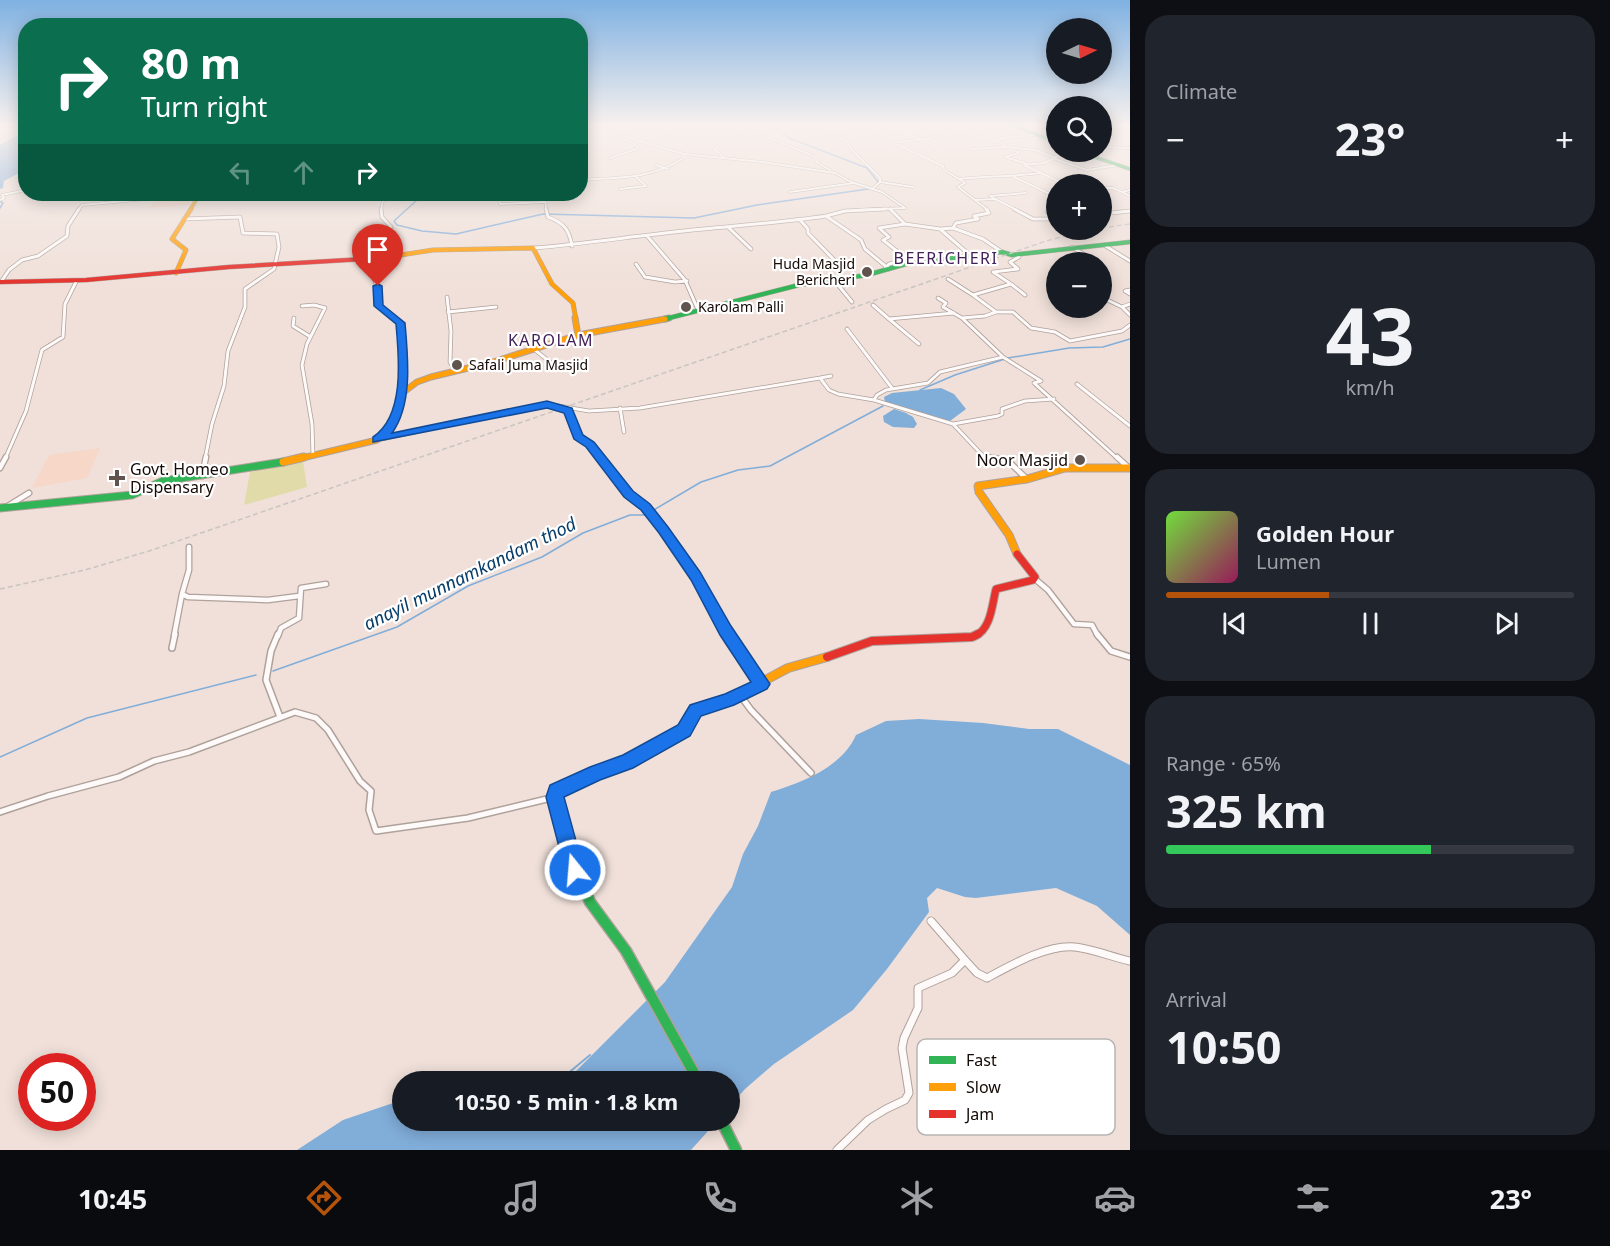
<!DOCTYPE html>
<html lang="en">
<head>
<meta charset="utf-8">
<style>
  body { margin:0; font-family:"Noto Sans",sans-serif; background:#20242c; color:#f1f3f6; height:100vh; display:flex; flex-direction:column; font-size:22px; white-space:nowrap }
  * { box-sizing:border-box; margin:0 }
  p { font-size:20px; color:#9ea1a6 }
  .icon { flex:none; width:33px; height:33px; fill:none; stroke:currentColor; stroke-width:2; stroke-linecap:round; stroke-linejoin:round }
  .map { position:relative; flex:1; overflow:hidden }
  .panel { display:flex; flex-direction:column; gap:15px; padding:15px; background:#0d0f14; width:480px }
  .panel>* { flex:none }
  .banner { position:absolute; left:18px; top:18px; width:570px; height:183px; border-radius:24px; box-shadow:0 3px 15px #0003; background:#0b6e4f; color:#fff; overflow:hidden }
  .needle { width:39px; rotate:85deg }
  .tools { position:absolute; left:1046px; top:18px; display:grid; gap:12px }
  .tools a { display:grid; place-items:center; width:66px; height:66px; border-radius:50%; background:#171b24; box-shadow:0 3px 15px #0003; font-size:30px }
  .speed { position:absolute; left:18px; top:1053px; display:flex; gap:12px; font-size:30px; font-weight:700; text-align:center }
  .speed>* { display:grid; place-content:center; width:78px; height:78px; border-radius:50%; background:#171b24; box-shadow:0 3px 15px #0003; line-height:1 }
  .speed .limit { border:9px solid #d22; background:#fff; color:#111 }
  .pin { position:absolute; display:grid; place-items:center; width:51px; height:51px; color:#fff; margin:-62px -26px; border-radius:50% 50% 50% 0; rotate:-45deg; box-shadow:0 0 6px #0007 }
  .pin .icon { rotate:45deg }
  .me { position:absolute; width:66px; margin:-33px; rotate:343deg; stroke-linejoin:round; filter:drop-shadow(0 0 4px #0008) }
  .turn { display:flex; align-items:center; gap:21px; height:126px; padding:0 24px; font-size:27px }
  .turn .icon { width:78px; height:78px; stroke-width:2.5 }
  .turn b { display:block; font-size:42px; line-height:51px }
  .lanes { display:flex; align-items:center; height:57px; padding:0 24px; background:#0003; justify-content:center; gap:30px; direction:ltr }
  .lanes .off { opacity:.35 }
  .big { font-size:45px; font-weight:700; line-height:1.1 }
  .panel .tile { flex:1; display:flex; flex-direction:column; justify-content:center; gap:9px; min-width:0; padding:0 21px; border-radius:24px; background:#20242c }
  .panel .dial { align-items:center; gap:0 }
  .dial b { font-size:78px; line-height:1 }
  .song { display:flex; align-items:center; gap:18px }
  .cover { width:72px; height:72px; border-radius:9px; background:linear-gradient(135deg,hsl(100 70% 55%),hsl(330 70% 35%)) }
  .played { height:6px; border-radius:3px; background:linear-gradient(90deg,#b45309 40%,#363941 40%) }
  .keys { display:flex; justify-content:space-around; direction:ltr }
  .heat { display:flex; justify-content:space-between; align-items:center; font-size:33px; direction:ltr }
  .charge { height:9px; border-radius:4px; background:linear-gradient(90deg,#34c759 65%,#363941 0) }
  .trip { position:absolute; left:392px; top:1071px; width:348px; height:60px; border-radius:30px; background:#171b24; box-shadow:0 3px 15px #0003; font-weight:700; line-height:60px; text-align:center }
  .tabs { display:flex; height:96px; justify-content:space-around; align-items:center; background:#090b0e; color:#9ea1a6 }
  .tabs .icon { width:42px; height:42px }
  .tabs .active { color:#b45309 }
  .tabs b { font-size:27px; color:#f1f3f6 }
  main { display:flex; flex:1; min-height:0 }
  .map>svg:first-child { display:block }
</style>
</head>
<body>
<main>
<div class="map">
<svg width="1130" height="1150" viewBox="0 0 1130 1150">
  <rect width="100%" height="100%" fill="#f0e0d9"/>
  <path fill="#f6d7c8" d="M149 194 172 195 199 194 191 205 150 208 158 196H147Z
    M100 448 87 478 32 488 49 455Z"/>
  <path fill="#e0dba9" d="M303 461 307 487 244 505 250 472Z"/>
  <path fill="#81add9" d="M25 131V170L4 181 3 188 0 189V145Z
    M941 388 954 394 966 409 950 421 885 403 884 397 892 393Z
    M894 409 906 413 913 417 917 424 914 428 893 427 884 422 883 416Z
    M919 719 983 723 1029 729H1058L1130 765V935L1097 906 1056 888 976 898 965 897 937 888 927 898 929 912 887 969 853 1010 774 1064 745 1089 729 1107V1082H457L477 1075 550 1077 574 1073 665 982 732 887 743 854 758 826 771 792C803 782 842 767 856 735L886 721Z
    M402 1100V1120L717 1121 691 1150H297L343 1120Z"/>
  <g fill="none" stroke-linecap="round" stroke-linejoin="round">
    <path stroke="#81add9" stroke-width="1.5" d="M771 124 789 138 867 168 878 182
      M1101 124H1111
      M1116 124 1130 126
      M420 194 417 200 394 221 397 225 422 231 456 234 543 214 694 218 757 205 868 189
      M0 201 3 203 0 208
      M920 390 955 375 1008 358 1069 348 1103 347 1130 339
      M652 511 701 482 738 470 770 466 883 406
      M273 671 397 627 468 586 542 557 583 533 630 515H645
      M0 757 87 718 256 675"/>
    <path stroke="#81add9" stroke-width="2" d="M566 1075 590 1055"/>
    <g stroke="#afa19b" stroke-width="3">
      <path id="street-far4" d="M605 124 623 136 684 154 762 162 835 173 851 182 882 192 905 208
        M661 124 670 133
        M735 124 811 155 816 158V162L830 170
        M826 124 828 127 823 130 846 140 852 150 880 178V182L872 189
        M849 124C873 129 896 130 919 139
        M952 128 996 142
        M580 133 607 127
        M0 137 26 129
        M738 138 757 133
        M921 139 937 147
        M997 141 1003 138 1036 135
        M717 146 715 149 723 157
        M1007 147 1035 150 1056 158
        M1101 147 1130 148
        M971 149 1007 147 997 141
        M1016 151 1019 153 1005 157 1027 164
        M610 158 637 149 638 147 634 144 639 141
        M1055 159 1087 170 1119 165
        M656 165 668 169
        M1014 177 1056 197
        M959 179 944 170 943 166 894 143 933 138 932 134 955 126 1010 125
        M580 180C620 177 650 180 685 157L684 154
        M880 182 913 187
        M1063 183 1083 182 1087 184
        M1064 184 1024 165 1044 163 1058 156 1083 153
        M1101 188H1113L1122 192
        M620 189 646 186 636 177
        M1130 190 1122 192 1130 196
        M790 192 854 183
        M497 194 500 204 544 202
        M545 194 546 210
        M995 199 1017 210
        M0 200 4 198 2 195 26 190
        M975 200 958 187 965 183 959 179C986 176 1012 177 1039 173
        M1101 207 1107 210
        M78 210 82 205 200 194
        M381 210 384 196 396 194
        M856 210 905 208
        M988 210 975 200 995 199 990 196 1026 193"/>
    </g>
    <g stroke="#afa19b" stroke-width="4.5">
      <path id="street-far3" d="M381 209 382 217 391 227
        M546 209 548 217C564 223 569 229 572 246
        M890 209 905 224 940 229 953 228 956 223 978 219 974 216 989 213 986 209
        M1014 209 1033 219H1055
        M1047 212 1056 211
        M1101 213H1111L1104 209
        M1111 213 1130 211
        M826 216 845 211 886 209
        M184 219 240 217 243 233 277 234 279 247 274 269 245 289V307L228 351 224 386 212 424 205 459
        M800 220 808 229V233L841 267
        M905 224 879 228 889 237 883 240 912 263
        M729 228 751 249
        M953 228 983 239 1002 252
        M940 229 972 257
        M648 237 685 280 699 312
        M1104 245 1130 261
        M1072 247 1096 262
        M533 248C584 244 634 236 684 231 732 226 779 223 826 216L861 240 865 249 889 269
        M367 259 377 287 379 306 400 323 401 394
        M636 264 645 277 675 282 687 281
        M885 269 889 264 900 261 898 259
        M948 279 973 295
        M834 280 852 302
        M1 282 9 270 22 260 38 256 67 236 68 226 79 209
        M1011 284 1025 295
        M1130 290 1125 291 1130 294
        M447 297 451 331 450 362 455 371
        M1101 297 1122 307
        M938 298 946 303 943 307 962 318
        M1130 304 1122 307 1130 315
        M873 305 889 319 954 313
        M302 306 314 305 325 308 307 344 302 365 312 424 313 456
        M448 312 496 307
        M996 312H1013L1031 328 1055 332 1070 341 1122 331 1130 325
        M294 318 293 326 309 336
        M889 319 919 344
        M847 329 892 388
        M536 348 535 350 555 366 563 368
        M1003 357 1041 381 1034 383 1118 459
        M820 378 831 376
        M1077 384 1130 426
        M874 400 877 395 886 390 928 383 940 372 1003 357 962 318 985 316 996 312 973 295 1011 284 993 272 1018 269 1010 262 1019 257 1017 254
        M620 408 624 432
        M568 411 578 437 590 444 601 459
        M953 424 998 416 1002 414V409L1025 401 1054 399
        M377 440 547 404 589 411 640 408 820 378 829 390 838 394 874 400 953 424 984 457 996 459
        M5 459 26 411 42 350 63 337 65 304 76 282"/>
    </g>
    <g stroke="#afa19b" stroke-width="7">
      <path id="street-far2" d="M600 457 628 494 645 507 664 530 695 576 729 636
        M985 457 1007 460 1027 479
        M1117 457 1129 468
        M0 468 6 457
        M202 476 206 457
        M8 506 29 493
        M189 547V570L182 594 188 597 268 600 299 596
        M1035 579 1048 590 1074 624 1092 625 1098 636
        M174 636 182 594
        M278 636 281 628 299 618 301 588 326 584"/>
    </g>
    <g stroke="#afa19b" stroke-width="8">
      <path id="street-far1" d="M278 634 271 651 266 680 280 717
        M728 634 760 682
        M1097 634 1111 651 1130 657
        M172 648 175 634
        M740 695 751 710 811 773
        M0 812 48 796 119 777 154 761 189 752 295 712 316 718 328 730 360 781 371 791 369 810 376 831 468 818 555 797"/>
    </g>
    <g stroke="#afa19b" stroke-width="9">
      <path id="street" d="M931 921 965 960
        M837 1150 868 1120 886 1109 905 1100 909 1093 902 1048 904 1038 918 1008V988L952 973 965 960 977 973 987 978C1011 965 1048 944 1075 947 1093 949 1112 957 1130 961"/>
    </g>
    <g stroke="#afa19b" stroke-width="4">
      <path id="fast-far5" d="M1009 124 1056 142
        M1080 152 1130 169"/>
    </g>
    <g stroke="#afa19b" stroke-width="5">
      <path id="fast-far4" d="M665 319 799 285 867 275 906 264 1002 252 1012 255 1130 242"/>
    </g>
    <g stroke="#afa19b" stroke-width="7">
      <path id="fast-far3" d="M665 319 669 318"/>
    </g>
    <g stroke="#afa19b" stroke-width="9">
      <path id="fast-far2" d="M0 508 132 495 163 481 283 462"/>
    </g>
    <g stroke="#afa19b" stroke-width="10">
      <path id="fast-far1" d="M573 862 555 797 556 791 582 779"/>
    </g>
    <g stroke="#afa19b" stroke-width="13">
      <path id="fast" d="M572 861 590 902 626 951 699 1082
        M721 1120 736 1150"/>
    </g>
    <g stroke="#afa19b" stroke-width="4">
      <path id="slow-far4" d="M190 210 200 194"/>
    </g>
    <g stroke="#afa19b" stroke-width="5">
      <path id="slow-far3" d="M381 258 433 250 533 248 552 284 573 303 576 320
        M176 273 186 250 172 239 191 209
        M662 320 665 319"/>
    </g>
    <g stroke="#afa19b" stroke-width="7">
      <path id="slow-far2" d="M575 318 578 335
        M298 459 377 440 395 422 401 394 417 382 431 377 493 362 578 335 665 319"/>
    </g>
    <g stroke="#afa19b" stroke-width="9">
      <path id="slow-far1" d="M283 462 304 457
        M1017 554 1009 535 979 492 978 486 1027 479 1065 468H1130"/>
    </g>
    <g stroke="#afa19b" stroke-width="10">
      <path id="slow" d="M582 779 628 762 684 731 696 710 728 700 788 668 827 657"/>
    </g>
    <g stroke="#afa19b" stroke-width="5">
      <path id="jam-far2" d="M0 282 86 280 229 267 381 258"/>
    </g>
    <g stroke="#afa19b" stroke-width="9">
      <path id="jam-far1" d="M975 636C991 629 992 605 996 589L1033 580 1035 577 1017 554"/>
    </g>
    <g stroke="#afa19b" stroke-width="10">
      <path id="jam" d="M827 657 872 641 972 637 978 634"/>
    </g>
    <use href="#street-far4" stroke="#fdfaf9" stroke-width="2"/>
    <use href="#street-far3" stroke="#fdfaf9" stroke-width="3"/>
    <use href="#street-far2" stroke="#fdfaf9" stroke-width="4.5"/>
    <use href="#street-far1" stroke="#fdfaf9" stroke-width="5"/>
    <use href="#street" stroke="#fdfaf9" stroke-width="7"/>
    <use href="#fast-far5" stroke="#30b455" stroke-width="3"/>
    <use href="#fast-far4" stroke="#30b455" stroke-width="4"/>
    <use href="#fast-far3" stroke="#30b455" stroke-width="5"/>
    <use href="#fast-far2" stroke="#30b455" stroke-width="7"/>
    <use href="#fast-far1" stroke="#30b455" stroke-width="8"/>
    <use href="#fast" stroke="#30b455" stroke-width="10"/>
    <use href="#slow-far4" stroke="#ff9f0a" stroke-width="3"/>
    <use href="#slow-far3" stroke="#ff9f0a" stroke-width="4"/>
    <use href="#slow-far2" stroke="#ff9f0a" stroke-width="5"/>
    <use href="#slow-far1" stroke="#ff9f0a" stroke-width="7"/>
    <use href="#slow" stroke="#ff9f0a" stroke-width="8"/>
    <use href="#jam-far2" stroke="#e5322d" stroke-width="4"/>
    <use href="#jam-far1" stroke="#e5322d" stroke-width="7"/>
    <use href="#jam" stroke="#e5322d" stroke-width="8"/>
    <path stroke="#c9c4c2" stroke-width="1.5" stroke-dasharray="5 3" stroke-linecap="butt" d="M1101 228 1130 224
      M0 589 85 570 149 551 1046 241 1088 230"/>
  </g>
  <linearGradient id="sky" x2="0" y2="1"><stop stop-color="#7fb1e2"/><stop offset="0.44" stop-color="#f8f1ee"/><stop offset="1" stop-color="#f8f1ee" stop-opacity="0"/></linearGradient>
  <rect width="1130" height="285" fill="url(#sky)"/>
  <path fill="#1a73e8" stroke="#114b97" stroke-width="1.5" d="M378 284 382 286 383 305 405 323C408 357 413 404 392 433L547 401 572 408 583 435 594 442 633 491 650 504 668 527 700 572 731 626 770 684 767 689 734 705 701 716 690 736 633 768 600 780 564 797 584 870 582 877 575 880 568 877 565 870 546 797 550 785 590 767 623 755 678 725 690 705 725 694 751 682 720 635 691 580 659 533 641 510 624 497 586 447 574 439 564 413 547 408 373 442V437C405 416 399 358 396 324L374 306 373 286Z"/>
  <g fill="#61544f" stroke="#fff" stroke-width="2">
    <circle cx="867" cy="272" r="6"/>
    <circle cx="686" cy="307" r="6"/>
    <circle cx="457" cy="365" r="6"/>
    <circle cx="1080" cy="460" r="6"/>
    <path d="M114 469h6v6h6v6h-6v6h-6v-6h-6v-6h6z"/>
  </g>
  <g text-anchor="middle" stroke-width="4.5" stroke-linejoin="round" paint-order="stroke">
    <g font-size="14" fill="#140904" stroke="#fff" text-anchor="start">
      <text x="855" y="269" text-anchor="end">Huda Masjid<tspan x="855" dy="16">Bericheri</tspan></text>
      <text x="698" y="312">Karolam Palli</text>
      <text x="469" y="370">Safali Juma Masjid</text>
    </g>
    <g font-size="16" letter-spacing="1.5" fill="#422159" stroke="#fff">
      <text x="946" y="264">BEERICHERI</text>
      <text x="551" y="346">KAROLAM</text>
    </g>
    <g font-size="16" fill="#140904" stroke="#fff" text-anchor="end">
      <text x="1068" y="466">Noor Masjid</text>
      <text x="130" y="475" text-anchor="start">Govt. Homeo<tspan x="130" dy="18">Dispensary</tspan></text>
    </g>
    <g font-size="18" font-style="italic" fill="#083d68" stroke="#fff">
      <text transform="translate(470 574) rotate(-26)" y="6">anayil munnamkandam thod</text>
    </g>
  </g>
  <rect x="917" y="1039" width="198" height="96" rx="9" fill="#fff" stroke="#b8b5b4" stroke-width="1.5"/>
  <rect x="929" y="1056" width="27" height="8" fill="#30b455"/>
  <rect x="929" y="1083" width="27" height="8" fill="#ff9f0a"/>
  <rect x="929" y="1110" width="27" height="8" fill="#e5322d"/>
  <g font-size="16" fill="#140904">
    <text x="966" y="1066">Fast</text>
    <text x="966" y="1093">Slow</text>
    <text x="966" y="1120">Jam</text>
  </g>
</svg>
<div class="tools">
<a><svg class="needle" viewBox="-14 -14 28 28"><path d="M0-13l5 13h-10z" fill="#e53935"/><path d="M0 13l5-13h-10z" fill="#9ea1a6"/></svg></a>
<a><svg class="icon" aria-label="search" viewBox="0 0 24 24"><circle cx="10" cy="10" r="6"/><path d="M15 15l6 6"/></svg></a>
<a>+</a>
<a>−</a>
</div>
<div class="speed"><div class="limit">50</div></div>
<div class="pin" style="left:378px;top:286px;background:#d93025"><svg class="icon" aria-label="arrive" viewBox="0 0 24 24"><path d="M6 21V4h12l-3 4 3 4H6"/></svg></div>
<svg class="me" style="left:575px;top:870px" viewBox="-20 -20 40 40"><circle r="17" fill="#1a73e8" stroke="#fff" stroke-width="3"/><path d="M0-11L8 9 0 5-8 9z" fill="#fff"/></svg>
<div class="trip">10:50 · 5 min · 1.8 km</div>
<div class="banner">
<div class="turn"><svg class="icon" aria-label="right" viewBox="0 0 24 24"><path d="M7 20v-9h11M14 6l5 5-5 5"/></svg><div><b>80 m</b>Turn right</div></div>
<div class="lanes"><svg class="icon off" aria-label="left" viewBox="0 0 24 24"><path d="M17 20v-9H6M10 6l-5 5 5 5"/></svg><svg class="icon off" aria-label="ahead" viewBox="0 0 24 24"><path d="M12 20V5M6 11l6-6 6 6"/></svg><svg class="icon" aria-label="right" viewBox="0 0 24 24"><path d="M7 20v-9h11M14 6l5 5-5 5"/></svg></div>
</div>
</div>
<section class="panel">
<div class="tile"><p>Climate</p>
<div class="heat"><a>−</a><b class="big">23°</b><a>+</a></div>
</div>
<div class="tile dial"><b>43</b><p>km/h</p></div>
<div class="tile">
<div class="song"><i class="cover"></i><div><b>Golden Hour</b><p>Lumen</p></div></div>
<div class="played"></div>
<div class="keys"><svg class="icon" aria-label="previous" viewBox="0 0 24 24"><path d="M18 5L8 12l10 7zM5 5v14"/></svg><svg class="icon" aria-label="pause" viewBox="0 0 24 24"><path d="M8 5v14M16 5v14"/></svg><svg class="icon" aria-label="next" viewBox="0 0 24 24"><path d="M6 5l10 7-10 7zM19 5v14"/></svg></div>
</div>
<div class="tile"><p>Range · 65%</p><b class="big">325 km</b><div class="charge"></div></div>
<div class="tile"><p>Arrival</p><b class="big">10:50</b></div>
</section>
</main>
<nav class="tabs">
<b>10:45</b>
<svg class="icon active" aria-label="directions" viewBox="0 0 24 24"><path d="M12 3l9 9-9 9-9-9zM9 14v-3h6M13 9l2 2-2 2"/></svg>
<svg class="icon" aria-label="music" viewBox="0 0 24 24"><path d="M9 18V5l10-2v13"/><circle cx="6" cy="18" r="3"/><circle cx="16" cy="16" r="3"/></svg>
<svg class="icon" aria-label="phone" viewBox="0 0 24 24"><path d="M5 4h4l2 5-3 2q2 4 5 5l2-3 5 2v4C11 20 4 13 5 4z"/></svg>
<svg class="icon" aria-label="climate" viewBox="0 0 24 24"><path d="M12 3v18M4 7l16 10M4 17L20 7"/></svg>
<svg class="icon" aria-label="car" viewBox="0 0 24 24"><path d="M5 17H2v-5l4-1 3-4h7l3 4 3 1v5h-3M9 17h6M6 11h13"/><circle cx="7" cy="17" r="2"/><circle cx="17" cy="17" r="2"/></svg>
<svg class="icon" aria-label="filters" viewBox="0 0 24 24"><path d="M4 7h16M4 17h16"/><circle cx="9" cy="7" r="2"/><circle cx="15" cy="17" r="2"/></svg>
<b>23°</b>
</nav>
</body>
</html>
